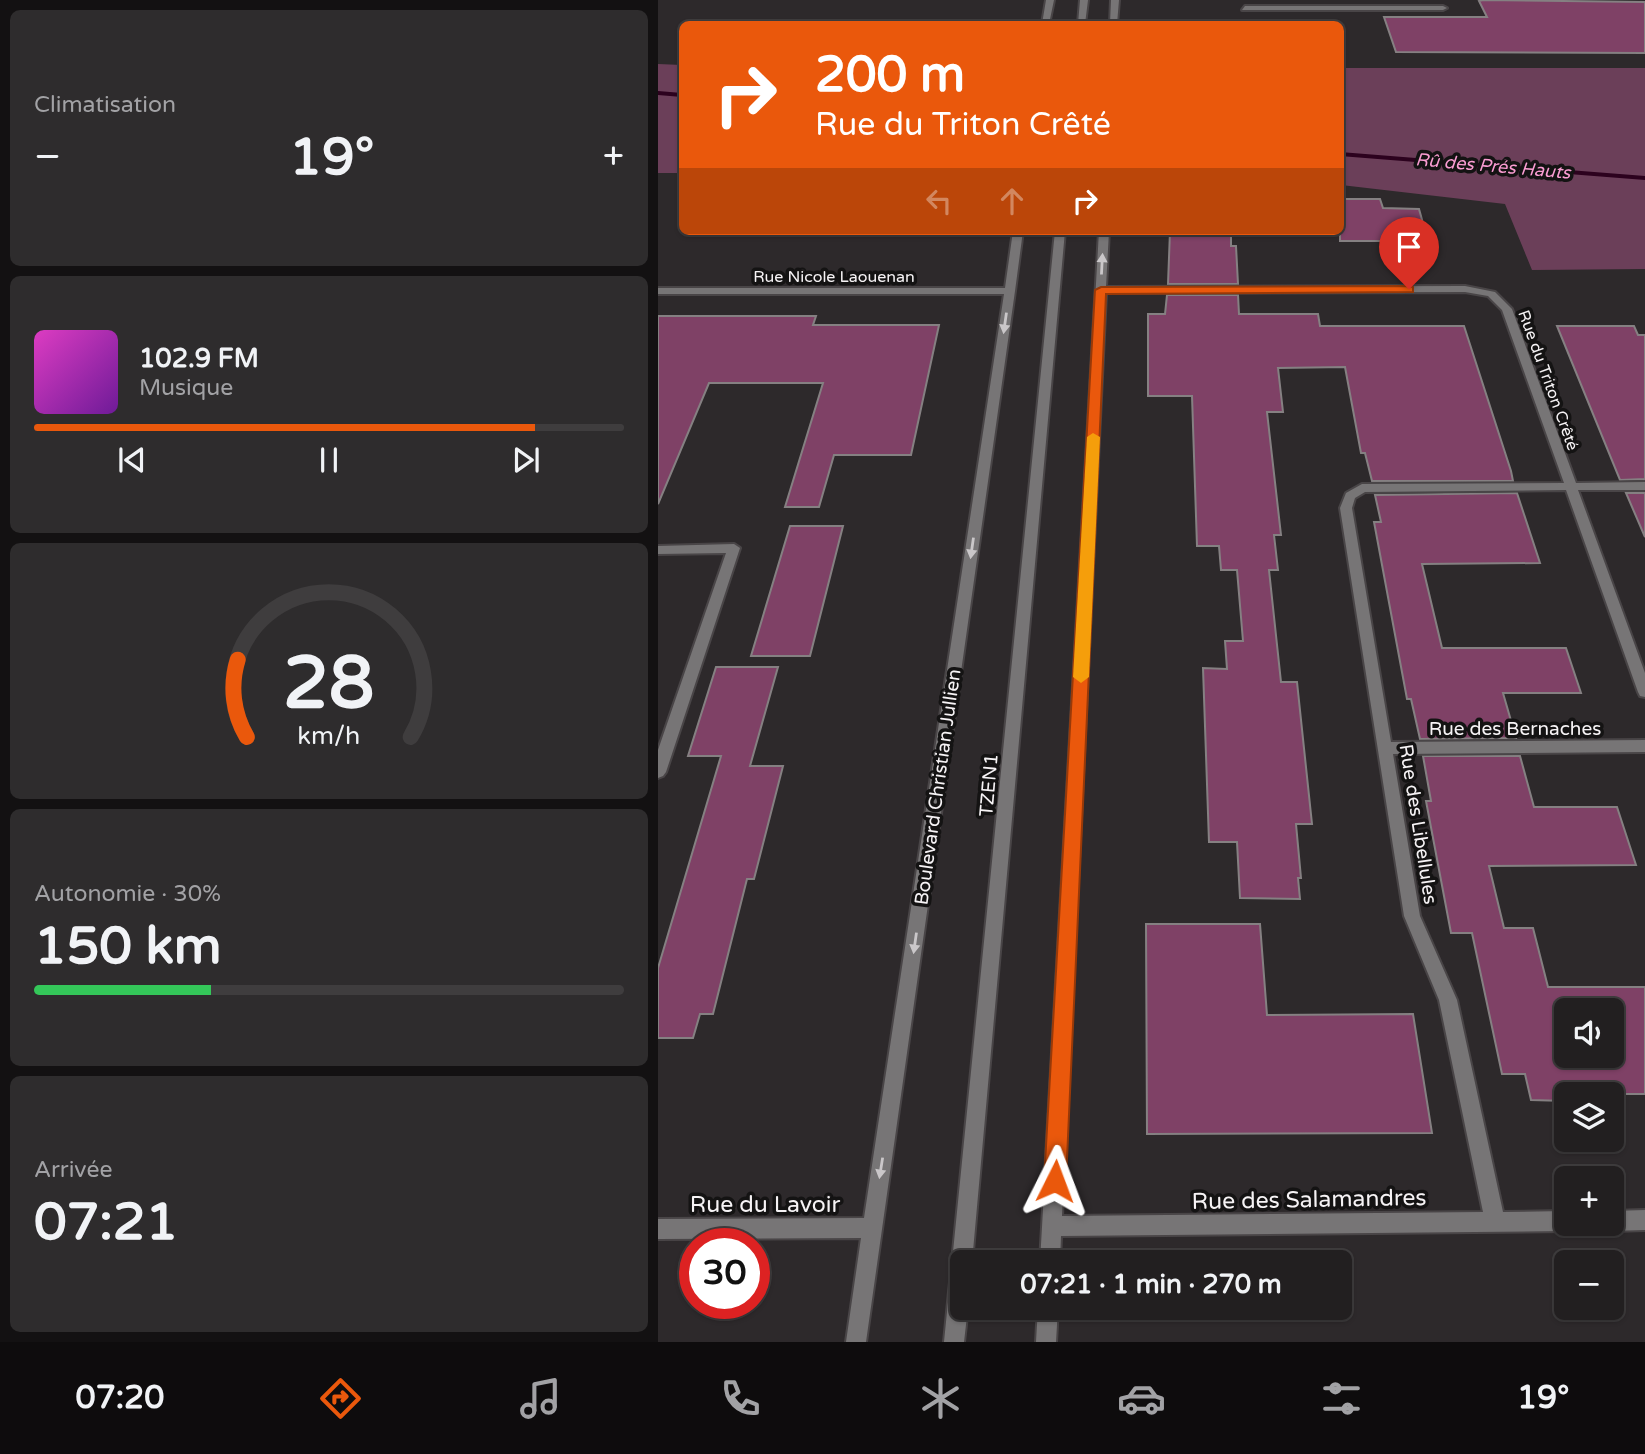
<!DOCTYPE html>
<html lang="fr">
<head>
<meta charset="utf-8">
<style>
  body { margin:0; font-family:"Varela Round",sans-serif; background:#2e2c2d; color:#f1f3f6; height:100vh; display:flex; flex-direction:column; font-size:26px; white-space:nowrap }
  * { box-sizing:border-box; margin:0 }
  p { font-size:23px; color:#a2a2a5 }
  .icon { flex:none; width:38px; height:38px; fill:none; stroke:currentColor; stroke-width:2; stroke-linecap:round; stroke-linejoin:round }
  .map { position:relative; flex:1; overflow:hidden }
  .side { display:flex; flex-direction:column; gap:10px; padding:10px; background:#131112; width:658px }
  .side>* { flex:none }
  .banner { position:absolute; left:21px; top:21px; width:665px; height:214px; border-radius:10px; box-shadow:0 2px 5px #0004,0 0 0 2px #3f3d3e; background:#ea580c; color:#fff; overflow:hidden }
  .fabs { position:absolute; left:896px; top:998px; display:grid; gap:14px }
  .fabs a { display:grid; place-items:center; width:70px; height:70px; border-radius:10px; background:#221f20; box-shadow:0 2px 5px #0004,0 0 0 2px #3f3d3e; font-size:35px }
  .speed { position:absolute; left:21px; top:1228px; display:flex; gap:14px; font-size:35px; font-weight:700; text-align:center }
  .speed>* { display:grid; place-content:center; width:91px; height:91px; border-radius:50%; background:#221f20; box-shadow:0 2px 5px #0004,0 0 0 2px #3f3d3e; line-height:1 }
  .speed .limit { border:10px solid #d22; background:#fff; color:#111 }
  .pin { position:absolute; display:grid; place-items:center; width:60px; height:60px; color:#fff; margin:-72px -30px; border-radius:50% 50% 50% 0; rotate:-45deg; box-shadow:0 0 7px #0007 }
  .pin .icon { rotate:45deg }
  .me { position:absolute; width:77px; margin:-38px; rotate:3deg; stroke-linejoin:round; filter:drop-shadow(0 0 5px #0008) }
  .turn { display:flex; align-items:center; gap:24px; height:147px; padding:0 21px; font-size:32px }
  .turn .icon { width:91px; height:91px; stroke-width:2.5 }
  .turn b { display:block; font-size:49px; line-height:60px }
  .lanes { display:flex; align-items:center; height:66px; padding:0 21px; background:#0003; justify-content:center; gap:35px; direction:ltr }
  .lanes .off { opacity:.35 }
  .big { font-size:52px; font-weight:800; line-height:1.1 }
  .side .tile { flex:1; display:flex; flex-direction:column; justify-content:center; gap:10px; min-width:0; padding:0 24px; border-radius:10px; background:#2e2c2d }
  .side .dial { align-items:center; gap:0 }
  .dial svg { height:182px; overflow:visible; fill:none; stroke:#3f3d3e; stroke-width:7; stroke-linecap:round; text-anchor:middle }
  .dial text { fill:#f1f3f6; stroke:none }
  .song { display:flex; align-items:center; gap:21px }
  .cover { width:84px; height:84px; border-radius:10px; background:linear-gradient(135deg,hsl(310 70% 55%),hsl(280 70% 35%)) }
  .played { height:7px; border-radius:4px; background:linear-gradient(90deg,#ea580c 85%,#3f3d3e 85%) }
  .keys { display:flex; justify-content:space-around; direction:ltr }
  .heat { display:flex; justify-content:space-between; align-items:center; font-size:38px; direction:ltr }
  .charge { height:10px; border-radius:5px; background:linear-gradient(90deg,#34c759 30%,#3f3d3e 0) }
  .trip { position:absolute; left:292px; top:1250px; width:402px; height:70px; border-radius:10px; background:#221f20; box-shadow:0 2px 5px #0004,0 0 0 2px #3f3d3e; font-weight:800; line-height:70px; text-align:center }
  .dock { display:flex; height:112px; justify-content:space-around; align-items:center; background:#0e0c0d; color:#a2a2a5 }
  .dock .icon { width:49px; height:49px }
  .dock .current { color:#ea580c }
  .dock b { font-size:32px; color:#f1f3f6 }
  main { display:flex; flex:1; min-height:0 }
  .map>svg:first-child { display:block }
</style>
</head>
<body>
<main>
<section class="side">
<div class="tile"><p>Climatisation</p>
<div class="heat"><a>−</a><b class="big">19°</b><a>+</a></div>
</div>
<div class="tile">
<div class="song"><i class="cover"></i><div><b>102.9 FM</b><p>Musique</p></div></div>
<div class="played"></div>
<div class="keys"><svg class="icon" aria-label="previous" viewBox="0 0 24 24"><path d="M18 5L8 12l10 7zM5 5v14"/></svg><svg class="icon" aria-label="pause" viewBox="0 0 24 24"><path d="M8 5v14M16 5v14"/></svg><svg class="icon" aria-label="next" viewBox="0 0 24 24"><path d="M6 5l10 7-10 7zM19 5v14"/></svg></div>
</div>
<div class="tile dial"><svg viewBox="0 0 100 80">
<path d="M14 69A42 42 0 1 1 86 69"/>
<path d="M14 69A42 42 0 0 1 10 35" stroke="#ea580c"/>
<text x="50" y="56" font-size="32" font-weight="700">28</text>
<text x="50" y="72" font-size="11">km/h</text>
</svg></div>
<div class="tile"><p>Autonomie · 30%</p><b class="big">150 km</b><div class="charge"></div></div>
<div class="tile"><p>Arrivée</p><b class="big">07:21</b></div>
</section>
<div class="map">
<svg width="987" height="1342" viewBox="0 0 987 1342">
  <rect width="100%" height="100%" fill="#2d292b"/>
  <path fill="#6b3f59" d="M0 64 24 65V173H0Z
    M683 68H987V269L874 270 847 204 683 185Z"/>
  <g fill="none" stroke-linecap="round" stroke-linejoin="round">
    <path fill="#2c021e" fill-rule="evenodd" d="M0 91 24 93V97L0 95Z
      M682 152 987 176V180L682 156Z"/>
  </g>
  <path fill="#7f4166" stroke="#858082" stroke-width="2" fill-rule="evenodd" d="M825 0 987 2V53L738 52 726 17H829L821 1Z
    M682 199H722L725 208 761 209 770 241H682Z
    M512 231H573V246H578L580 284H510Z
    M509 295H580L581 314H660L662 326H806L853 471 855 481H714L707 453H703L687 367 620 368 625 412H609L623 535H616L620 570H611L623 682H639L654 824H638L643 878H640L642 899 582 898 579 842H551L545 668 569 669 567 641H585L579 570H563L561 546H539L534 396H490V314H507Z
    M0 316H158L155 325H281L253 455H176L161 507H127L165 383H51L0 504Z
    M899 326H976L980 335H987V479L962 480Z
    M859 493 882 563 764 564 784 648H908L923 693H845L858 738 762 739 753 699H749L716 522H723L717 495Z
    M968 493H987V537Z
    M132 526H185L152 656H93Z
    M58 667H120L92 766H125L96 879H89L55 1014H42L35 1038H0V968L63 756H30Z
    M765 756H862L876 807H959L978 865 831 866 846 928H875L890 987H987V1094H908V1101L873 1100 867 1074H844L814 933H793L768 801H773ZM908 1010H954V1055H908Z
    M488 924H602L609 1015 755 1014 774 1133 489 1134Z"/>
  <g fill="none" stroke-linecap="round" stroke-linejoin="round">
    <g stroke="#494547" stroke-width="4">
      <path id="service" d="M422 0H430L427 24H420Z
        M587 6H785L789 8 785 10H584Z
        M397 231H407L314 1262H304V1307H310L306 1342H286Z"/>
    </g>
    <g stroke="#494547" stroke-width="4">
      <path id="minor" d="M388 0H396L391 24H384Z
        M453 0H461L459 24H452Z
        M355 231H365L357 291 208 1342H188L203 1238 0 1239V1219L206 1218 346 294H0V288H347Z
        M441 231H451L448 287 807 286 837 292 854 309 918 483 987 482V490H920L987 673V697L982 696 980 692 908 490 707 492 697 498 694 508 733 742 987 740V752L735 754 762 916 799 1000 845 1212 908 1211V1223H917L915 1228 908 1231 403 1236 402 1262H382ZM807 292 830 296 844 310 906 483 704 484 688 493 682 508 746 916 781 1000 825 1212 404 1216 448 293Z
        M76 544 82 548 8 772 5 776 0 778V750L68 553 0 554V546Z
        M987 1210V1230L954 1231 947 1228 945 1223H954V1211Z
        M380 1307H400L398 1342H378Z"/>
    </g>
    <use href="#service" fill="#777576" fill-rule="evenodd"/>
    <use href="#minor" fill="#777576" fill-rule="evenodd"/>
  </g>
  <defs><path id="oneway-solid" d="M-6-.8H1V-3.2L6.5 0L1 3.2V.8H-6Z" transform="scale(1.75)"/></defs>
  <g fill="#cac7c9">
    <use href="#oneway-solid" transform="translate(444 264) rotate(-87)"/>
    <use href="#oneway-solid" transform="translate(347 323) rotate(98)"/>
    <use href="#oneway-solid" transform="translate(314 548) rotate(98)"/>
    <use href="#oneway-solid" transform="translate(257 943) rotate(98)"/>
    <use href="#oneway-solid" transform="translate(223 1168) rotate(99)"/>
  </g>
  <path fill="#ea580c" stroke="#983908" stroke-width="2" d="M751 286 755 287V292L448 294 408 1181 404 1189 397 1192 389 1189 386 1181 437 290 443 287Z"/>
  <path fill="#f59e0b" d="M435 433 442 437 431 677 423 683 415 677 429 437Z"/>
  <g text-anchor="middle" stroke-width="7" stroke-linejoin="round" paint-order="stroke">
    <g font-size="16" fill="#f6f3f5" stroke="#141313">
      <text x="176" y="282">Rue Nicole Laouenan</text>
      <text transform="translate(891 380) rotate(70)" y="6">Rue du Triton Crêté</text>
    </g>
    <g font-size="18" font-style="italic" fill="#fa9cd2" stroke="#141313">
      <text transform="translate(835 166) rotate(5)" y="6">Rû des Prés Hauts</text>
    </g>
    <g font-size="19" fill="#f6f3f5" stroke="#141313">
      <text x="857" y="735">Rue des Bernaches</text>
      <text transform="translate(330 785) rotate(-85)" y="7">TZEN1</text>
      <text transform="translate(279 787) rotate(-82)" y="7">Boulevard Christian Jullien</text>
      <text transform="translate(761 824) rotate(81)" y="7">Rue des Libellules</text>
    </g>
    <g font-size="23" fill="#f6f3f5" stroke="#141313">
      <text transform="translate(651 1199) rotate(-1)" y="8">Rue des Salamandres</text>
      <text x="107" y="1212">Rue du Lavoir</text>
    </g>
  </g>
</svg>
<div class="fabs">
<a><svg class="icon" aria-label="sound" viewBox="0 0 24 24"><path d="M4 9h4l5-4v14l-5-4H4zM17 9q2 3 0 6"/></svg></a>
<a><svg class="icon" aria-label="layers" viewBox="0 0 24 24"><path d="M12 4l9 5-9 5-9-5zM3 14l9 5 9-5"/></svg></a>
<a>+</a>
<a>−</a>
</div>
<div class="speed"><div class="limit">30</div></div>
<div class="pin" style="left:751px;top:289px;background:#d93025"><svg class="icon" aria-label="arrive" viewBox="0 0 24 24"><path d="M6 21V4h12l-3 4 3 4H6"/></svg></div>
<svg class="me" style="left:397px;top:1181px" viewBox="-20 -20 40 40"><path d="M0-17L14 15 0 8-14 15z" fill="#ea580c" stroke="#fff" stroke-width="4"/></svg>
<div class="trip">07:21 · 1 min · 270 m</div>
<div class="banner">
<div class="turn"><svg class="icon" aria-label="right" viewBox="0 0 24 24"><path d="M7 20v-9h11M14 6l5 5-5 5"/></svg><div><b>200 m</b>Rue du Triton Crêté</div></div>
<div class="lanes"><svg class="icon off" aria-label="left" viewBox="0 0 24 24"><path d="M17 20v-9H6M10 6l-5 5 5 5"/></svg><svg class="icon off" aria-label="ahead" viewBox="0 0 24 24"><path d="M12 20V5M6 11l6-6 6 6"/></svg><svg class="icon" aria-label="right" viewBox="0 0 24 24"><path d="M7 20v-9h11M14 6l5 5-5 5"/></svg></div>
</div>
</div>
</main>
<nav class="dock">
<b>07:20</b>
<svg class="icon current" aria-label="directions" viewBox="0 0 24 24"><path d="M12 3l9 9-9 9-9-9zM9 14v-3h6M13 9l2 2-2 2"/></svg>
<svg class="icon" aria-label="music" viewBox="0 0 24 24"><path d="M9 18V5l10-2v13"/><circle cx="6" cy="18" r="3"/><circle cx="16" cy="16" r="3"/></svg>
<svg class="icon" aria-label="phone" viewBox="0 0 24 24"><path d="M5 4h4l2 5-3 2q2 4 5 5l2-3 5 2v4C11 20 4 13 5 4z"/></svg>
<svg class="icon" aria-label="climate" viewBox="0 0 24 24"><path d="M12 3v18M4 7l16 10M4 17L20 7"/></svg>
<svg class="icon" aria-label="car" viewBox="0 0 24 24"><path d="M5 17H2v-5l4-1 3-4h7l3 4 3 1v5h-3M9 17h6M6 11h13"/><circle cx="7" cy="17" r="2"/><circle cx="17" cy="17" r="2"/></svg>
<svg class="icon" aria-label="filters" viewBox="0 0 24 24"><path d="M4 7h16M4 17h16"/><circle cx="9" cy="7" r="2"/><circle cx="15" cy="17" r="2"/></svg>
<b>19°</b>
</nav>
</body>
</html>
